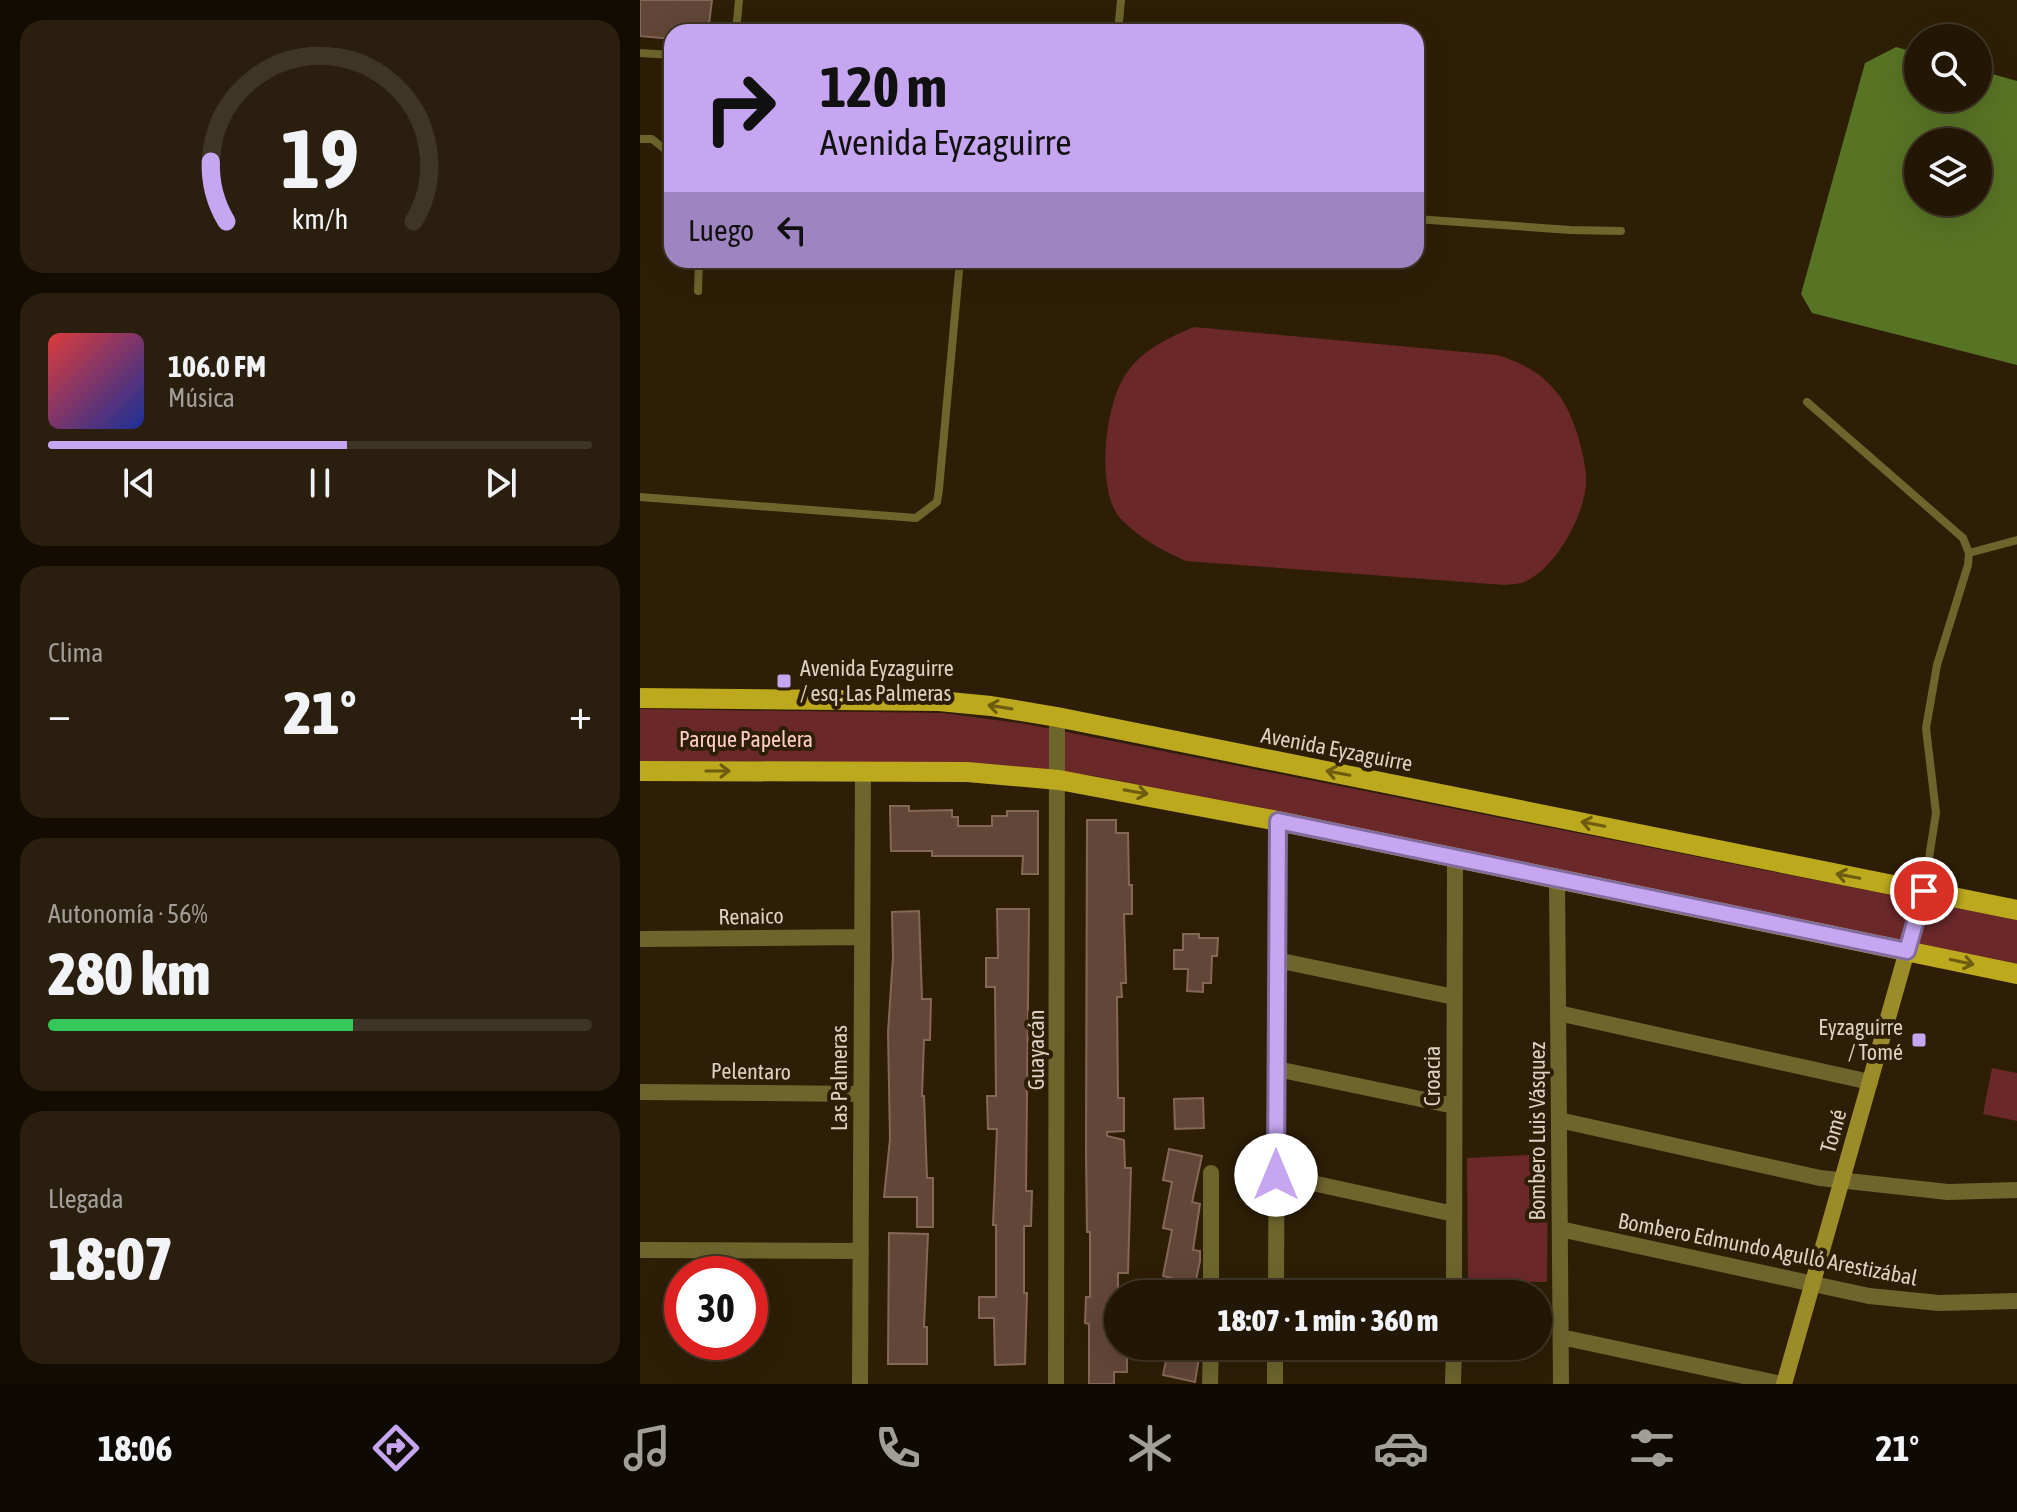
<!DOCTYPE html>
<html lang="es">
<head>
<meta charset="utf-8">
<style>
  body { margin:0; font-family:"Asap Condensed",sans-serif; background:#2a1f0e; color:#f1f3f6; height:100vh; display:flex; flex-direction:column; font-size:30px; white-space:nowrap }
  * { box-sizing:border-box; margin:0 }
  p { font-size:26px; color:#a29f9a }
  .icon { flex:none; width:44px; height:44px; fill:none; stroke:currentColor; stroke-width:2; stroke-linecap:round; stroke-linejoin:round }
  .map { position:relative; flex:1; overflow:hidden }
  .details { display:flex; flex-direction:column; gap:20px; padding:20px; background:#130c02; width:640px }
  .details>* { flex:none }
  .hud { position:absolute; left:24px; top:24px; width:760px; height:244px; border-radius:24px; box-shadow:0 8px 32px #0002,0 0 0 2px #3f3526; background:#c6a6f0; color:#111; overflow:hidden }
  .controls { position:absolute; left:1264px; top:24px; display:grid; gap:16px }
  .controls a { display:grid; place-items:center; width:88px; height:88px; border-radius:50%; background:#221604; box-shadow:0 8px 32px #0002,0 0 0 2px #3f3526; font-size:40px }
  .speed { position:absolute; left:24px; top:1256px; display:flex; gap:16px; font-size:40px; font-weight:700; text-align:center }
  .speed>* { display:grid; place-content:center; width:104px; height:104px; border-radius:50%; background:#221604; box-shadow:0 8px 32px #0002,0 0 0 2px #3f3526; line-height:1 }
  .speed .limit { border:12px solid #d22; background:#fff; color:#111 }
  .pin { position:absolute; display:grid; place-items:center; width:68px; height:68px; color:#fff; margin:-34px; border:4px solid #fff; border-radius:50%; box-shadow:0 2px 8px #0007 }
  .me { position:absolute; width:88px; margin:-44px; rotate:0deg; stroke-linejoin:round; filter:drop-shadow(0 0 6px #0008) }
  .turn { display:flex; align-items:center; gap:28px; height:168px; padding:0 24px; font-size:36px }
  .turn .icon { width:104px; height:104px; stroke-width:2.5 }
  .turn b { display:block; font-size:56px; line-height:68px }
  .then { display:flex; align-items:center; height:76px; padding:0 24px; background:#0003; gap:16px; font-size:30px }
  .big { font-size:60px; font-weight:800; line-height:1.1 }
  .details .widget { flex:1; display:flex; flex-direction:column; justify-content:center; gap:12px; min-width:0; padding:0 28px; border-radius:24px; background:#2a1f0e }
  .details .dial { align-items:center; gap:0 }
  .dial svg { height:208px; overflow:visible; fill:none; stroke:#3f3526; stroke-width:7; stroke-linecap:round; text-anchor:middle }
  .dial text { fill:#f1f3f6; stroke:none }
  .song { display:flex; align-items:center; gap:24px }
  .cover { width:96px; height:96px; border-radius:12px; background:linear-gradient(135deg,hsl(0 70% 55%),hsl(230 70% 35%)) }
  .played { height:8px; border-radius:4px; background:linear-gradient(90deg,#c6a6f0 55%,#3f3526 55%) }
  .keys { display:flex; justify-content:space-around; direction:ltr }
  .heat { display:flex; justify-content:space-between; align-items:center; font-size:44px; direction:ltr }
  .charge { height:12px; border-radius:6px; background:linear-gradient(90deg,#34c759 56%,#3f3526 0) }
  .trip { position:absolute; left:464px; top:1280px; width:448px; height:80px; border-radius:40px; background:#221604; box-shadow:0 8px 32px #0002,0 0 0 2px #3f3526; font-weight:800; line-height:80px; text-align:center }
  .menu { display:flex; height:128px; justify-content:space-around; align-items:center; background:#0e0902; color:#a29f9a }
  .menu .icon { width:56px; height:56px }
  .menu .current { color:#c6a6f0 }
  .menu b { font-size:36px; color:#f1f3f6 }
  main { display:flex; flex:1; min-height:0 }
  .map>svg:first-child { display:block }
</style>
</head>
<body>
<main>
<section class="details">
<div class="widget dial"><svg viewBox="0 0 100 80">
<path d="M14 69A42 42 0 1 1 86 69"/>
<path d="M14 69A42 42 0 0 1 8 46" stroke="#c6a6f0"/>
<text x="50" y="56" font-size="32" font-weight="700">19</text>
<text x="50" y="72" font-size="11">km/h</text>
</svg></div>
<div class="widget">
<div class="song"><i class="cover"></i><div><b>106.0 FM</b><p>Música</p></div></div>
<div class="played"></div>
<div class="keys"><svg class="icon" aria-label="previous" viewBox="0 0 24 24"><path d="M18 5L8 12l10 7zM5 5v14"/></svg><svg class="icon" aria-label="pause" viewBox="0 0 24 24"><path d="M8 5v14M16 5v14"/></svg><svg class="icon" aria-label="next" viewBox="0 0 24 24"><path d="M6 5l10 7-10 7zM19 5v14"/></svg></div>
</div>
<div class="widget"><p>Clima</p>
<div class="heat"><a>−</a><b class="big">21°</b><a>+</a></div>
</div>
<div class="widget"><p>Autonomía · 56%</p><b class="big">280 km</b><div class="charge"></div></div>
<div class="widget"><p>Llegada</p><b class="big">18:07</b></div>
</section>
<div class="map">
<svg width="1377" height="1384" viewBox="0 0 1377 1384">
  <rect width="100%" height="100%" fill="#2e1e06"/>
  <path fill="#6b2829" d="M554 327 857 355C882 363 901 372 918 394 933 412 944 452 946 475 949 508 918 565 888 580 882 584 872 584 864 585L546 561C521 550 499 538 480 518 455 489 465 400 488 371 504 349 530 337 554 327Z
    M0 709 303 713 386 724 1377 920V965L455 776 405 771 0 766Z
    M1352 1068 1377 1073V1121L1343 1114Z
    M908 1154 907 1282H828L827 1158Z"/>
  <path fill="#577425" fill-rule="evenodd" d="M1256 47 1278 53V98H1338V70L1377 81V365L1172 313 1161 294 1225 63ZM1278 142H1338V202H1278Z"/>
  <path fill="#624638" stroke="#856758" stroke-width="2" d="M0 0H72L68 32H32V39L0 36Z
    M250 806H269V811L312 810V817H318V826H352V816H367V811H398V874H382L383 856H292V851H251Z
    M447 820H476V833H488L489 885H492V914H484L486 983H481L482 997H477L478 1098H484V1131L467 1132V1136L484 1140 485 1168H491L488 1273H478V1346H487V1372H474V1384H449V1324L445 1323 446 1297H450V1232H447L446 1153Z
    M357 909H389L386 1191H392L391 1226H384V1293H387L385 1364 355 1365 354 1318H339V1297H356V1225H353L357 1129H348L347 1096H356L355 987H346V958H358Z
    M279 911 282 999H291L290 1040H284L282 1096H284L287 1178H293V1227H277V1197H244L250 1139 248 1032 253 957 252 912Z
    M543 934H559V938H578L577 956H572L571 983H563V992L547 991 548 969H534V950H543Z
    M563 1098 564 1128 535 1129 534 1099Z
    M529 1149 562 1156 552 1202 560 1204 553 1250 560 1251V1261L553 1294H529L532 1278 523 1276 532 1230 523 1228 532 1182 523 1180Z
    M249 1233 288 1234 284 1327H287V1364H248Z
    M529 1346 560 1351 555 1382 523 1375Z"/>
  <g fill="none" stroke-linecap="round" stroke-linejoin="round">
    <path stroke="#6e652d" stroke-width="8" d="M96 32 99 0
      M478 32 481 0
      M0 53 32 55
      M0 139H12L32 155
      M776 219 930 230 981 231
      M58 291 59 260
      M1167 402 1323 538 1329 553 1328 565 1297 665 1286 728 1296 813 1284 890
      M0 497 276 518 297 502 299 489 320 260
      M1329 553 1377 540"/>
    <path stroke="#6e652d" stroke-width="16" d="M917 878 921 1384
      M0 939 222 937
      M637 960 814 997
      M918 1013 1230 1082
      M637 1069 814 1106
      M0 1092 221 1094
      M919 1120 1180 1178 1308 1192 1377 1190
      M636 1175 814 1214
      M920 1229 1229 1296 1299 1303 1377 1301
      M0 1250 221 1251
      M636 1284 684 1294
      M571 1294V1173
      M636 1294 638 821
      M814 1294 815 857
      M921 1337 1141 1384
      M220 1384 223 772
      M416 1384 417 717
      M570 1384 571 1346
      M635 1384V1346
      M813 1384 814 1346"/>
    <path stroke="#9a8c29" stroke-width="16" d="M1144 1384 1284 891"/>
    <path stroke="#bca91d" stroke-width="20" d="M0 698 299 701 351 706 417 717 1377 910
      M0 771 327 772 419 780 638 821 1377 974"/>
  </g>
  <defs><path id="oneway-shaft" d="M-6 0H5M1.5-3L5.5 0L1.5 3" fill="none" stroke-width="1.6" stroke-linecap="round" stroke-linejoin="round" transform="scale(2)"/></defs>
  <g stroke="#6e5d10">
    <use href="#oneway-shaft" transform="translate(360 707) rotate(-171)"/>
    <use href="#oneway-shaft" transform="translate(78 771)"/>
    <use href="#oneway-shaft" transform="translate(698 773) rotate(-169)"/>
    <use href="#oneway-shaft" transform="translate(496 792) rotate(10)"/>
    <use href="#oneway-shaft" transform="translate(953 824) rotate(-169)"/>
    <use href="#oneway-shaft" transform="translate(1208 876) rotate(-169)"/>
    <use href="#oneway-shaft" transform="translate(1322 962) rotate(12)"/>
  </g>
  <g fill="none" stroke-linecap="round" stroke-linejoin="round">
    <g stroke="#816c9c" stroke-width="20">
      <path id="route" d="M636 1175 638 821 1267 951 1284 891"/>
    </g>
    <use href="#route" stroke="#c6a6f0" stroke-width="14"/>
  </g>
  <g fill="#c6a6f0" stroke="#2e1e06" stroke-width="3">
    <rect x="136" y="673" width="16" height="16" rx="4"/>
    <rect x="1271" y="1032" width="16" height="16" rx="4"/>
  </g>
  <g text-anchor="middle" stroke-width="8" stroke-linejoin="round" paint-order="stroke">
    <g font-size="22" fill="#dcd1c3" stroke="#2e1e06" text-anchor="start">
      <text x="160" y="676">Avenida Eyzaguirre<tspan x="160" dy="25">/ esq. Las Palmeras</tspan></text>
      <text x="1263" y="1035" text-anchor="end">Eyzaguirre<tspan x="1263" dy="25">/ Tomé</tspan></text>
    </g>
    <g font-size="22" fill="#fecdca" stroke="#2e1e06">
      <text x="106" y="747">Parque Papelera</text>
    </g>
    <g font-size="22" fill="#dcd1c3" stroke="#2e1e06">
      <text transform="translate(697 749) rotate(11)" y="8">Avenida Eyzaguirre</text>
      <text transform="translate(111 916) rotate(-1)" y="8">Renaico</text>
      <text transform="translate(396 1050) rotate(-90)" y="8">Guayacán</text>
      <text transform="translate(111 1071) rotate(1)" y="8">Pelentaro</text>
      <text transform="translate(792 1076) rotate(-90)" y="8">Croacia</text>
      <text transform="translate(199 1078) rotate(-90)" y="8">Las Palmeras</text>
      <text transform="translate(897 1131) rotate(-90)" y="8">Bombero Luis Vásquez</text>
      <text transform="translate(1193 1131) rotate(-74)" y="8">Tomé</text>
      <text transform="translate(1128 1249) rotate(11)" y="8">Bombero Edmundo Agulló Arestizábal</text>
    </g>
  </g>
</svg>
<div class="controls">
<a><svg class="icon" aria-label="search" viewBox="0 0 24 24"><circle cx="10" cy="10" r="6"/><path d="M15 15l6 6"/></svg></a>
<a><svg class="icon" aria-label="layers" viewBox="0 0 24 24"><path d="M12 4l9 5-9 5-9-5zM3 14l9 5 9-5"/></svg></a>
</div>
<div class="speed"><div class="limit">30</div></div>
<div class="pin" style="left:1284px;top:891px;background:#d93025"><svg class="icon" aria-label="arrive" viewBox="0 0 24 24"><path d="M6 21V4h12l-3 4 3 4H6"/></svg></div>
<svg class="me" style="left:636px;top:1175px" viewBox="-20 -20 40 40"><circle r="19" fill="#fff"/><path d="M0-13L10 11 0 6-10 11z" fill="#c6a6f0"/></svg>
<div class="trip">18:07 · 1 min · 360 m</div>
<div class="hud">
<div class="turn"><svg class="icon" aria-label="right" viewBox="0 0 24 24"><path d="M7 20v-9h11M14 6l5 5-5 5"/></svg><div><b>120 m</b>Avenida Eyzaguirre</div></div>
<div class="then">Luego<svg class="icon" aria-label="left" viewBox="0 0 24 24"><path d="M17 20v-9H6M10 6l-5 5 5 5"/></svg></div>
</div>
</div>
</main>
<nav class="menu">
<b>18:06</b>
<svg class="icon current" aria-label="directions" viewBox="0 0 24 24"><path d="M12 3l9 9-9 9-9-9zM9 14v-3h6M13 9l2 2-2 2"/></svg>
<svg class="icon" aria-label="music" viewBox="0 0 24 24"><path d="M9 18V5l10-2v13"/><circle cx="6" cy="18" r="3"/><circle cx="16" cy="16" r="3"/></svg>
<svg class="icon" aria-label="phone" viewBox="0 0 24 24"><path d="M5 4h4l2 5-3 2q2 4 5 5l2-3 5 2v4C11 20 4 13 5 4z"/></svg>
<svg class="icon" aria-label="climate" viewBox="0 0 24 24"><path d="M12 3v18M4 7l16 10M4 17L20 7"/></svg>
<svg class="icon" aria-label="car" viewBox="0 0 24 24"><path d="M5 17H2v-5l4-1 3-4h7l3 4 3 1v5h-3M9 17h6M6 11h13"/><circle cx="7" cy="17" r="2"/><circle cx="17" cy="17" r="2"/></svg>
<svg class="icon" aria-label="filters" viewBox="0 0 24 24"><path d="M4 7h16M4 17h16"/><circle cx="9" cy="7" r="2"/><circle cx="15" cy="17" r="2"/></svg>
<b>21°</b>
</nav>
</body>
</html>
